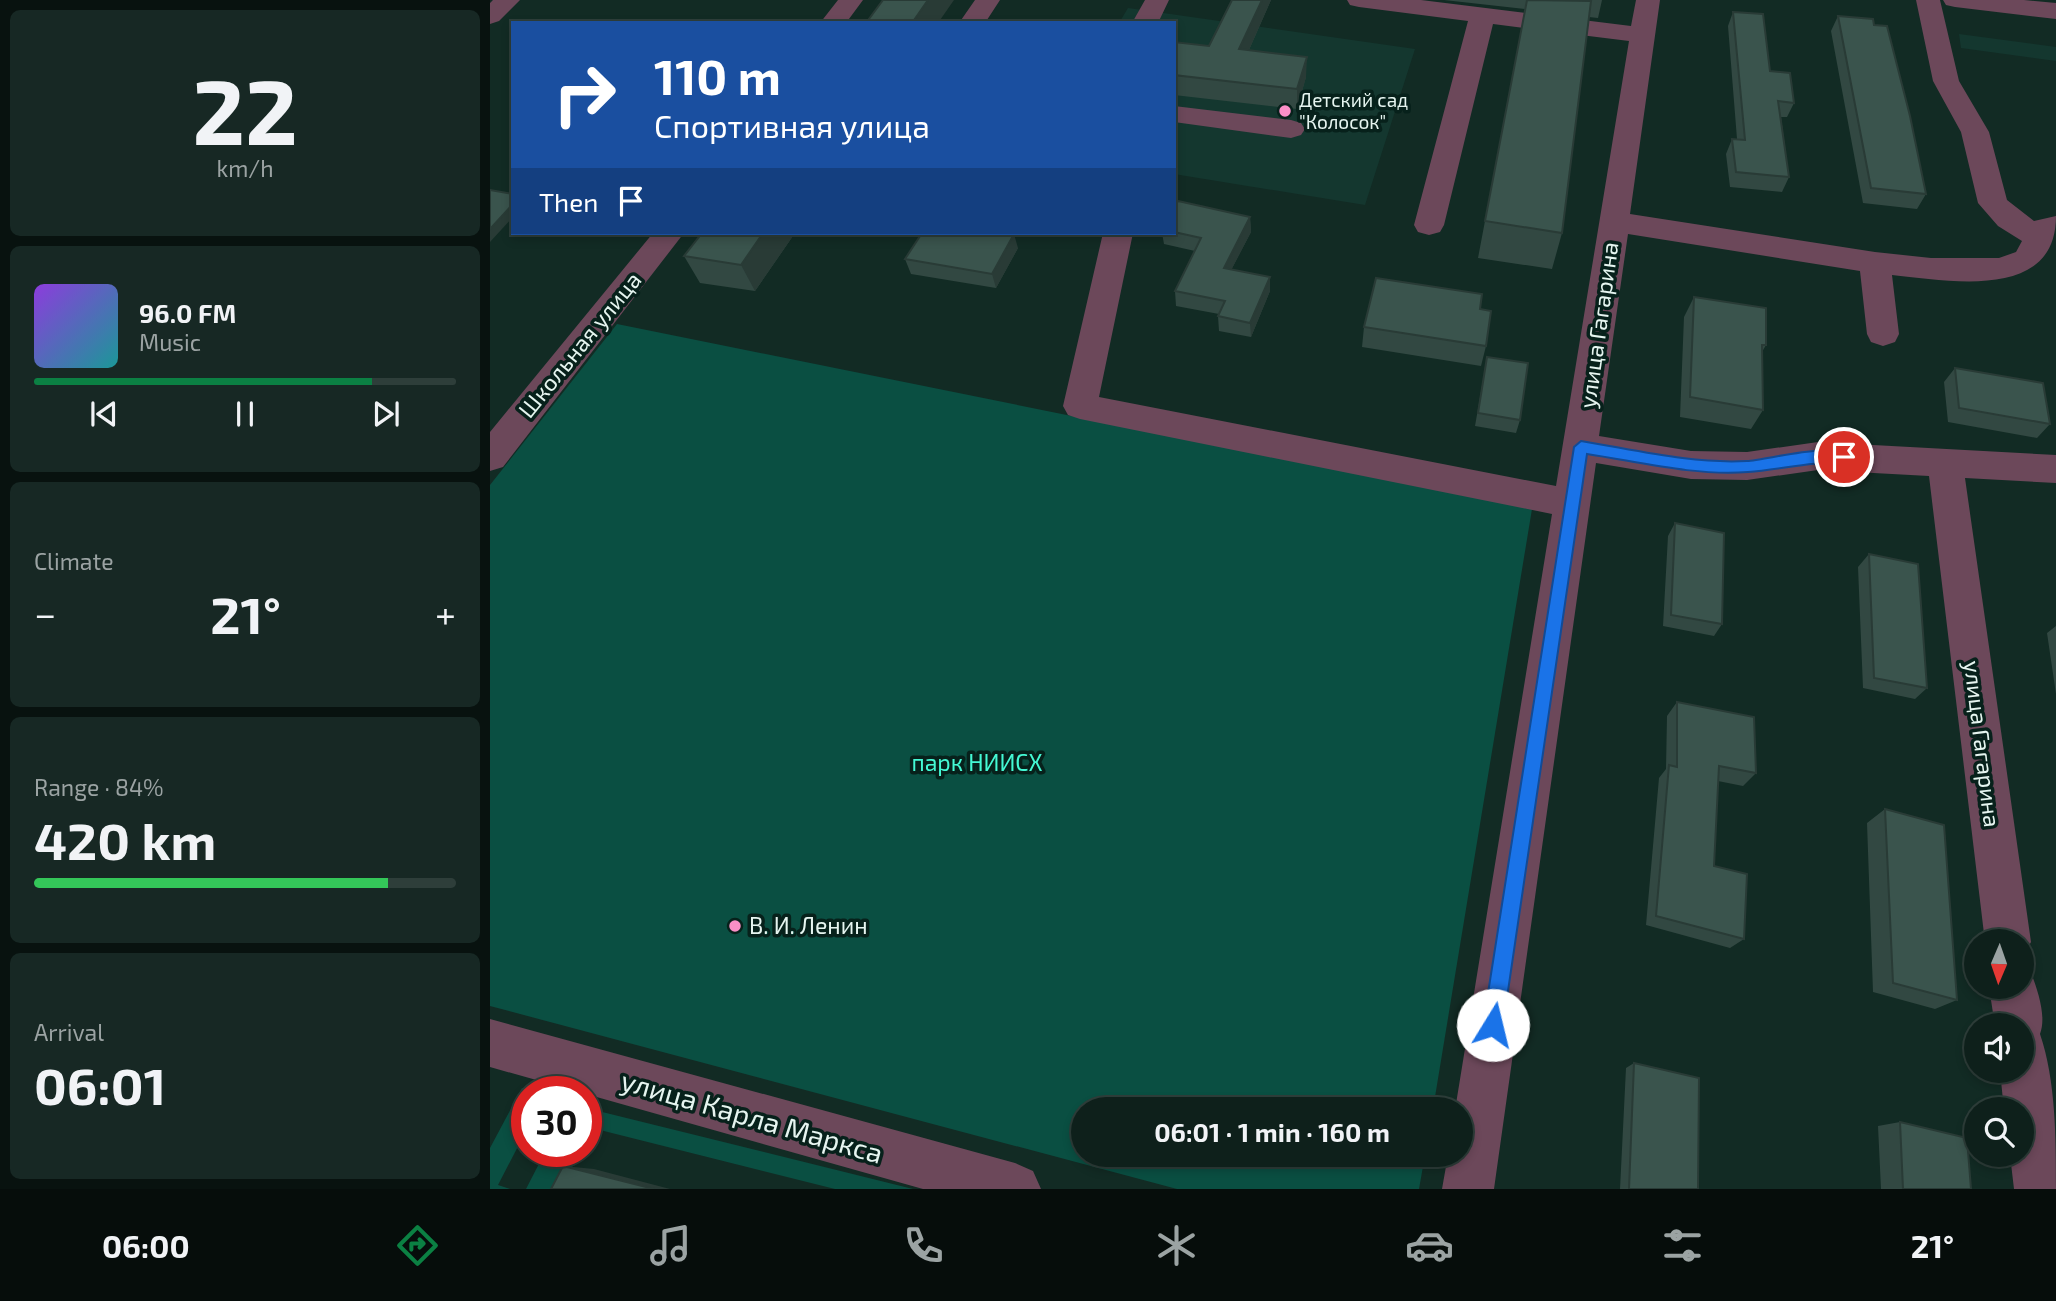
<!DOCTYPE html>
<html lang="en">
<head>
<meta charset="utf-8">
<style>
  body { margin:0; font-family:"Exo 2",sans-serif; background:#172824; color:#f1f3f6; height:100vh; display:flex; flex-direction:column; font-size:26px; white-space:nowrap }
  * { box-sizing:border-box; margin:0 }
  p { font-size:23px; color:#9ba3a3 }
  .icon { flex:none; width:38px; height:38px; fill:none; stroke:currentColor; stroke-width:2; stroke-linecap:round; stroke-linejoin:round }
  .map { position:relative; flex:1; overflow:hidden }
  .drawer { display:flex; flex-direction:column; gap:10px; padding:10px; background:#08120f; width:490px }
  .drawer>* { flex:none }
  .guide { position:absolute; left:21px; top:21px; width:665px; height:214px; border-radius:0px; box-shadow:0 4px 10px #0003,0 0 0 2px #2e3e3a; background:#1a4fa0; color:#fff; overflow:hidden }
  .needle { width:46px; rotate:182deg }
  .tools { position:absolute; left:1474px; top:929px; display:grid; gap:14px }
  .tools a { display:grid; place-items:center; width:70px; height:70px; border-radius:50%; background:#0e201b; box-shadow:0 4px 10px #0003,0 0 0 2px #2e3e3a; font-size:35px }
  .speed { position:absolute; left:21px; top:1076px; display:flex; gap:14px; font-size:35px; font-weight:700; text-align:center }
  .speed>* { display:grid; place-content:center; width:91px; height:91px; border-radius:50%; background:#0e201b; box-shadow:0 4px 10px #0003,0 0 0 2px #2e3e3a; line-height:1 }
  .speed .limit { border:10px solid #d22; background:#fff; color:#111 }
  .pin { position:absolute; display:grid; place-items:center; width:60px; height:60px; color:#fff; margin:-30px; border:4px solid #fff; border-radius:50%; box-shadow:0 2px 7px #0007 }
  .me { position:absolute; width:77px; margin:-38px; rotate:9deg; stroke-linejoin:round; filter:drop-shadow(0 0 5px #0008) }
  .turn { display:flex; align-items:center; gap:24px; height:147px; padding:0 28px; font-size:32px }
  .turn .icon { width:91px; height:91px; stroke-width:2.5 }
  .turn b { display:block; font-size:49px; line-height:60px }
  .then { display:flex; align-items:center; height:66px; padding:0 28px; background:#0003; gap:14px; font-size:26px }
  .big { font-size:52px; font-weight:700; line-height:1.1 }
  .drawer .tile { flex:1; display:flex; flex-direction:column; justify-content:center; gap:10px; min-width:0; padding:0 24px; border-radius:10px; background:#172824 }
  .drawer .dial { align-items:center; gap:0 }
  .dial b { font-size:91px; line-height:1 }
  .song { display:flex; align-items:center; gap:21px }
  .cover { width:84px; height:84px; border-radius:10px; background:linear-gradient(135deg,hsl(270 70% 55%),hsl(180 70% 35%)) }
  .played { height:7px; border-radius:4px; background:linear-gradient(90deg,#0b8043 80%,#2e3e3a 80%) }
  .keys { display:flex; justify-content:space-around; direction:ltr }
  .heat { display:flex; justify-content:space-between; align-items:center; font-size:38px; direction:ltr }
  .charge { height:10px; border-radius:5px; background:linear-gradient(90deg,#34c759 84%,#2e3e3a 0) }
  .trip { position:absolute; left:581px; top:1097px; width:402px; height:70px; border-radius:35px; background:#0e201b; box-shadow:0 4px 10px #0003,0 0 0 2px #2e3e3a; font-weight:700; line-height:70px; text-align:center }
  .menu { display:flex; height:112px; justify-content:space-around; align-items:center; background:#060d0b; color:#9ba3a3 }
  .menu .icon { width:49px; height:49px }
  .menu .on { color:#0b8043 }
  .menu b { font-size:32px; color:#f1f3f6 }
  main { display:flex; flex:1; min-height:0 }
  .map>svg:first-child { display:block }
</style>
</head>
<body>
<main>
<section class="drawer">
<div class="tile dial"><b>22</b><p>km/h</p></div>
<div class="tile">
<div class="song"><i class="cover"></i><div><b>96.0 FM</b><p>Music</p></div></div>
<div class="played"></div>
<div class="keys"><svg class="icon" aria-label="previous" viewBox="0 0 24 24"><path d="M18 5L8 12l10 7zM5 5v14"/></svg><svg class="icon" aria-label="pause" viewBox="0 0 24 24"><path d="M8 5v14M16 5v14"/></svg><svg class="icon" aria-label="next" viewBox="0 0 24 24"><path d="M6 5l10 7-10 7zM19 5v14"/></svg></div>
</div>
<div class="tile"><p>Climate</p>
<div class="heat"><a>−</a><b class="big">21°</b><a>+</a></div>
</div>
<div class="tile"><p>Range · 84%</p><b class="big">420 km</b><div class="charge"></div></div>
<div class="tile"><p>Arrival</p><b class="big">06:01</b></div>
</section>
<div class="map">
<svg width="1566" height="1189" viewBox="0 0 1566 1189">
  <rect width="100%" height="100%" fill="#122b24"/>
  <path fill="#14372f" d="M638 8 925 49 875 205 684 174V23H629Z
    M1469 34 1566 47V61L1471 48Z"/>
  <path fill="#0a4f42" d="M127 324 1042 509 943 1109 593 1110V1155H935L929 1189H687L0 1006V485Z
    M32 1088 48 1092H37V1129L8 1185 20 1189H0V1148Z
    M96 1108 423 1189H345L102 1128 96 1139Z
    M55 1152H90L71 1189H36Z"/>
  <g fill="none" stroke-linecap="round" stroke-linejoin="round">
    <path fill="#6c485a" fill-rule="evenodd" d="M3 0H30L9 21 0 24V3Z
      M348 0H373L356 23H330Z
      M485 0H510L495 23H469Z
      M655 0H679L668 23H642Z
      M857 0H931L1141 26 1146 0H1170L1140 214 1385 252 1441 258H1509L1526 252 1532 241 1508 226 1488 203 1471 132 1443 81 1426 0H1450L1469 81 1499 132 1517 200 1544 221 1566 216C1566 301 1461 281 1402 275L1409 334 1405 342 1393 346 1381 342 1377 334 1370 271 1138 234 1109 436 1201 451 1257 452 1328 442 1566 455V483L1475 478 1541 942 1531 960V942H1495L1439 476 1328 470 1257 480 1201 479 1106 463 1004 1189H952L958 1155H971V1110H965L1062 514 590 419 578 415 573 406 613 233H643L609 397 1066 486 1139 41 1003 24 954 225 950 232 939 235 928 232 924 225 978 21 869 7 860 5Z
      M1453 0H1534L1566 3V19L1465 7 1456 5Z
      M684 106 801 120 811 123 815 129 811 135 801 138 684 122Z
      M163 233H194L13 467 0 471V432Z
      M1531 967 1540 970C1547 988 1557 1016 1550 1034 1566 1081 1566 1139 1566 1189H1524L1520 1155H1531V1110H1514L1510 1071H1531V1026H1505L1499 987H1531Z
      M0 1019 525 1163 543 1171 551 1189H433L0 1067Z"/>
  </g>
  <path fill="#324842" d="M742 0H781L759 50 816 77 807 109 684 95V42L719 46Z
    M954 0H1112L1108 18 1099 17 1072 233 1062 269 988 258 1035 9Z
    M1243 12 1280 71 1304 103 1297 117H1291L1299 177 1292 192 1240 187 1236 154 1242 139H1247L1238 26Z
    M1348 16 1436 194 1427 209 1373 203 1341 31Z
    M684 208 760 217 761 232 741 270 780 291 761 337 729 331 728 316 729 314 686 306 685 291 705 251 674 244 672 233H684Z
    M305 233 265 291 210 283 194 256Z
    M528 248 506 288 421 274 415 259Z
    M1204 297 1276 345 1272 352 1273 410 1261 429 1190 417 1194 317Z
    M990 309 996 346 991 366 872 347 874 327Z
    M997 357 1030 420 1026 433 985 426Z
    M1465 368 1560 424 1547 438 1458 422 1454 382Z
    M1185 523 1232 624 1224 636 1173 626 1178 536Z
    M1379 554 1437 688 1425 699 1373 688 1368 567Z
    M1566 626V694L1557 633Z
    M1187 702 1266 773 1253 786 1228 781 1224 866 1254 939 1240 948 1156 925 1169 778 1176 769 1177 716Z
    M1395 809 1467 1000 1445 1009 1383 992 1377 823Z
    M1144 1063 1208 1189H1130L1136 1068Z
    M1410 1122 1481 1189H1391L1388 1126Z"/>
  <path fill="#293b36" d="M438 0H464L448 23H422Z
    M772 0H781L750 70 749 49Z
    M817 57 816 77 807 109V89Z
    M23 204V217L0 242V229Z
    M760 217 761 232 735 282 734 268Z
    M273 233H305L265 291 251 265Z
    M524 234 528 248 506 288 502 274Z
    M780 277V291L761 337 760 323Z
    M73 1166 104 1169 180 1189H164Z"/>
  <path fill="#3a544d" stroke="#293b36" stroke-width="2" d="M393 0H438L422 23H376Z
    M742 0H772L749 49 817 57 807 89 684 75V42L719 46Z
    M1037 0 1101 1 1072 233 995 221Z
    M1243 12 1273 14 1280 71 1300 73 1304 103 1288 101 1299 177 1246 172 1242 139 1255 140Z
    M1348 16 1383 19 1384 25 1397 26 1420 116 1436 194 1381 188Z
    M0 190 23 194V204L0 229Z
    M688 201 760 217 734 268 780 277 760 323 728 316 735 301 685 291 711 238 684 232V208Z
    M212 233H273L251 265 194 256Z
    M432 233H518L524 234 502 274 415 259Z
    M886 278 992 294 990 309 1001 311 996 346 874 327Z
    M1204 297 1276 308V345H1272L1273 410 1200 397Z
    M997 357 1038 363 1030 420 988 413Z
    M1465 368 1553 383 1560 424 1469 408Z
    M1185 523 1234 533 1232 624 1181 615Z
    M1379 554 1428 564 1437 688 1384 678Z
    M1187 702 1264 717 1266 773 1229 766 1224 866 1257 874 1254 939 1166 916 1179 765 1187 767Z
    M1395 809 1454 825 1467 1000 1403 983Z
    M1144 1063 1209 1078 1208 1189H1139Z
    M1410 1122 1477 1138 1481 1189H1413Z
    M73 1166 164 1189H61Z"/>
  <path fill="#1a73e8" stroke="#114b97" stroke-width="2" d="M1091 441C1146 450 1201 464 1257 461 1277 460 1349 440 1361 457L1354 463C1321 461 1290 470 1258 472 1204 476 1150 462 1097 454L1013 1025 1010 1032 1003 1035 996 1032 993 1025 1084 447Z"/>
  <g fill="#fa8fc7" stroke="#07211b" stroke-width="2.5">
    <circle cx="795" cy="111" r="7"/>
    <circle cx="245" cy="926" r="7"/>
  </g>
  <g text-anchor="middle" stroke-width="7" stroke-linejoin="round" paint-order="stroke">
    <g font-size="19" fill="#e6f5f0" stroke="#07211b" text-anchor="start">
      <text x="809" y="107">Детский сад<tspan x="809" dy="22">"Колосок"</tspan></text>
    </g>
    <g font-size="23" fill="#e6f5f0" stroke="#07211b">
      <text transform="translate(1109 325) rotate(-82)" y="8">улица Гагарина</text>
      <text transform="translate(90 345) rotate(-51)" y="8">Школьная улица</text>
      <text transform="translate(1492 744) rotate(83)" y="8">улица Гагарина</text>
    </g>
    <g font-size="23" fill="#44f9d4" stroke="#07211b">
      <text x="487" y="771">парк НИИСХ</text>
    </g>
    <g font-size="23" fill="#e6f5f0" stroke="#07211b" text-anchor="start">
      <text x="259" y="934">В. И. Ленин</text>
    </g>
    <g font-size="28" fill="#e6f5f0" stroke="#07211b">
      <text transform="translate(262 1117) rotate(16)" y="10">улица Карла Маркса</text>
    </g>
  </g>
</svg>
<div class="tools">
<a><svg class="needle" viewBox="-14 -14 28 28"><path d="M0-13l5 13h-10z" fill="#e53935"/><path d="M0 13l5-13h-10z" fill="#9ba3a3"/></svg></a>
<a><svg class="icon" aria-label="sound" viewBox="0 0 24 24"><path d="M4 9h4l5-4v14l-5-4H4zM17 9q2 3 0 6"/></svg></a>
<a><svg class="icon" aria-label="search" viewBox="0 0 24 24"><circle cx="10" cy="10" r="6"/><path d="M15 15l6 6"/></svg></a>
</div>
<div class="speed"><div class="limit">30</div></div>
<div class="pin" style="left:1354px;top:457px;background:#d93025"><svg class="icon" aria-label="arrive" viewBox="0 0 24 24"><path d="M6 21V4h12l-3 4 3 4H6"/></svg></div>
<svg class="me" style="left:1003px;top:1025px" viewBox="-20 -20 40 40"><circle r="19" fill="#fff"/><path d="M0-13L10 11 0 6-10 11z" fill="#1a73e8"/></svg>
<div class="trip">06:01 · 1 min · 160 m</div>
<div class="guide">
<div class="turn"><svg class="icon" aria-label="right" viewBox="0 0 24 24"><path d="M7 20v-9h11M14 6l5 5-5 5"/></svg><div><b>110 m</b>Спортивная улица</div></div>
<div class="then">Then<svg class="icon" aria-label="arrive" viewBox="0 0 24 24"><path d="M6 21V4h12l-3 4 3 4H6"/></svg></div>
</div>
</div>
</main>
<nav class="menu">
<b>06:00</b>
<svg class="icon on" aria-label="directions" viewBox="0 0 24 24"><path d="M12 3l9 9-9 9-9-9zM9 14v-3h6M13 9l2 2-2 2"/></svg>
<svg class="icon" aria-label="music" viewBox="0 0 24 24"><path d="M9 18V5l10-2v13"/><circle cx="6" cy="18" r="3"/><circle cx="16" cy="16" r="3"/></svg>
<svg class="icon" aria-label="phone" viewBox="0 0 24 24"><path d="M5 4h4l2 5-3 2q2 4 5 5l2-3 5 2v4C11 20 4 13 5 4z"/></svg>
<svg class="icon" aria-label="climate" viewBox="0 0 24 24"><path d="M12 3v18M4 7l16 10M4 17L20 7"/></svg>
<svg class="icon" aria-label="car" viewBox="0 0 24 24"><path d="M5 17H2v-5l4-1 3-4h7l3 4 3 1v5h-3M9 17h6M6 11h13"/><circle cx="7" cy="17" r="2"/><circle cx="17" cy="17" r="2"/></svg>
<svg class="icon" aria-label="filters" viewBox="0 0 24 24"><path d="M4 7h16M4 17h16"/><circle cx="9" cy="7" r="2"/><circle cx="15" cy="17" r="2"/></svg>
<b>21°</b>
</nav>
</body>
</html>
